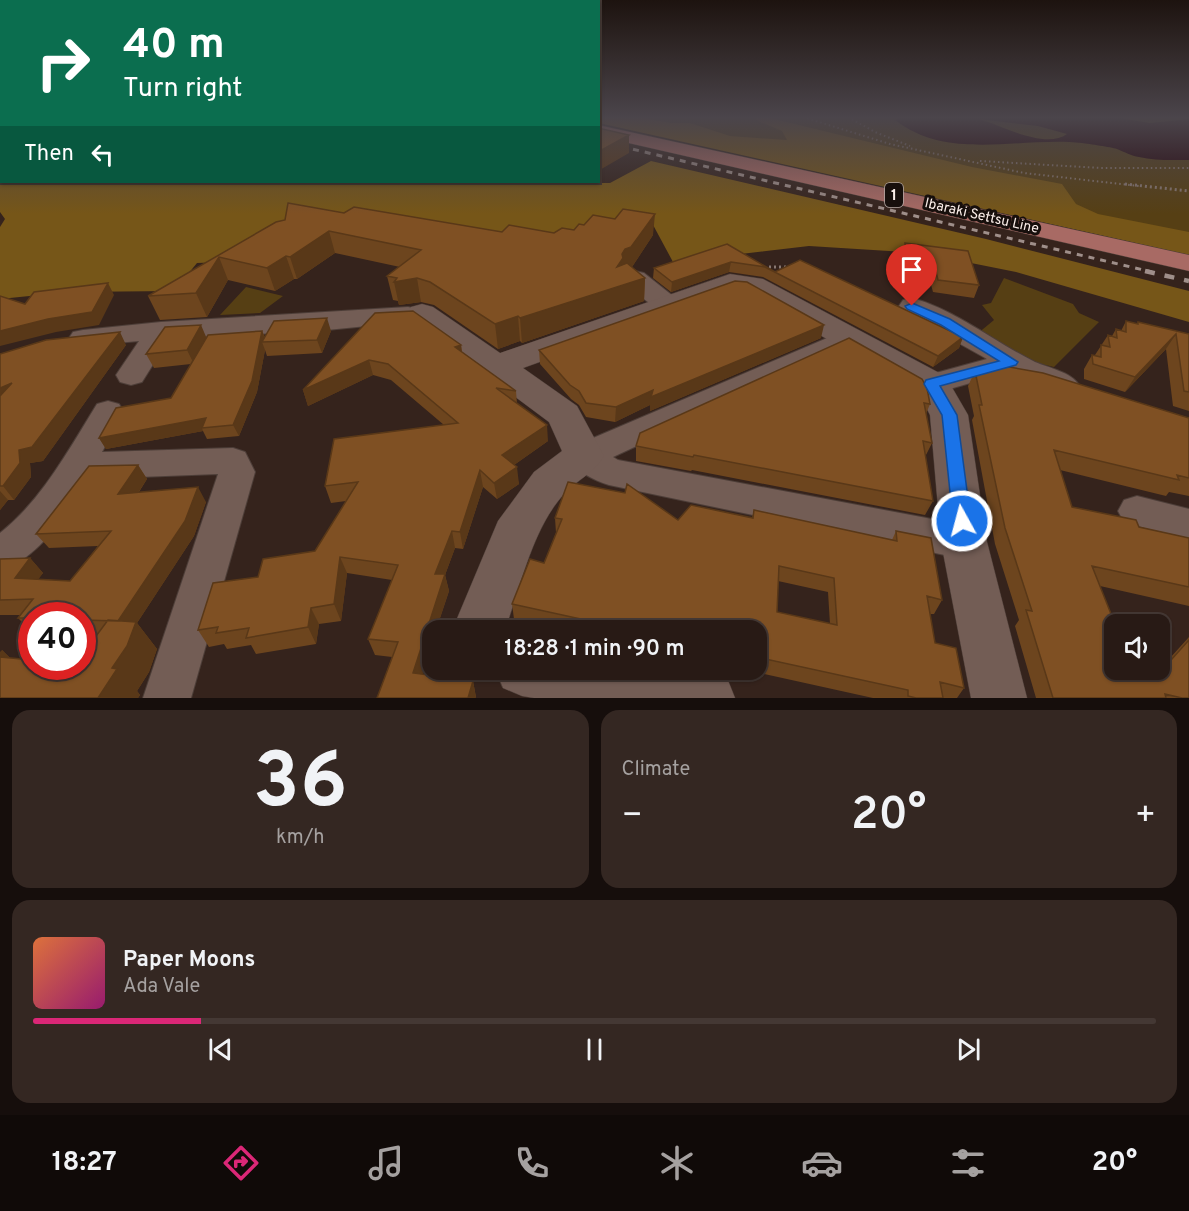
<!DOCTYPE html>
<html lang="en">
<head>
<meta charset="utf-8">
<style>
  body { margin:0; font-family:Overpass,sans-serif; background:#342722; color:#f1f3f6; height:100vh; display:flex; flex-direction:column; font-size:22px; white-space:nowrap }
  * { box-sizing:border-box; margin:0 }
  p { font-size:20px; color:#a5a1a0 }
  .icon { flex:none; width:33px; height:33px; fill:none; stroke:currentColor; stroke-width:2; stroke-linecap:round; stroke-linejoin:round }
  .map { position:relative; height:698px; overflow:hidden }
  .details { display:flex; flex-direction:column; gap:12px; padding:12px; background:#160e0c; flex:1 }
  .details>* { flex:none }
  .guide { position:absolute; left:0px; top:0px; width:600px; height:183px; box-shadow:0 2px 4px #0004,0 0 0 2px #443834; background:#0b6e4f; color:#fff; overflow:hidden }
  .tools { position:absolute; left:1104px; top:614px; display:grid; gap:12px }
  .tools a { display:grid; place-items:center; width:66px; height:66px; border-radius:12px; background:#281a15; box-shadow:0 2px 4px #0004,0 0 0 2px #443834; font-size:30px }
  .speed { position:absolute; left:18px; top:602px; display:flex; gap:12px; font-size:30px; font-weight:700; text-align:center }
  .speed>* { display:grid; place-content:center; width:78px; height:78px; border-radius:50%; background:#281a15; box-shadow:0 2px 4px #0004,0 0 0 2px #443834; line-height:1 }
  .speed .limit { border:9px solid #d22; background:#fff; color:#111 }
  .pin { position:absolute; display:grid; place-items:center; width:51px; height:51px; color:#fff; margin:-62px -26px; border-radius:50% 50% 50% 0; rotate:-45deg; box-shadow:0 0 6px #0007 }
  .pin .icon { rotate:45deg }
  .me { position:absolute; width:66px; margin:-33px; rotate:353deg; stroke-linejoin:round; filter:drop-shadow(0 0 4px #0008) }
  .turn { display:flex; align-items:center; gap:21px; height:126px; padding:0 24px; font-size:27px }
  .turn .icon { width:78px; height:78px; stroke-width:2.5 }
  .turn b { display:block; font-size:42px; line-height:51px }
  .then { display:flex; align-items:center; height:57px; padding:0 24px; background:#0003; gap:12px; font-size:22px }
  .big { font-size:45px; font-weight:600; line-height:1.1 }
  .details .widget { flex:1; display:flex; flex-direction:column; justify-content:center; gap:9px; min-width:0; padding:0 21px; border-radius:18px; background:#342722 }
  .details .dial { align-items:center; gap:0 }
  .dial b { font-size:78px; line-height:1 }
  .song { display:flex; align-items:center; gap:18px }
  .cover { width:72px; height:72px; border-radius:9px; background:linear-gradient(135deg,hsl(20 70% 55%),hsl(320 70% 35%)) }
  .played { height:6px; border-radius:3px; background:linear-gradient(90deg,#db2777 15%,#443834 15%) }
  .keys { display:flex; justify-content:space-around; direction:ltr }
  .heat { display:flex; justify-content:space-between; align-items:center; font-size:33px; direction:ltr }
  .details .tiles { flex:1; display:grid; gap:12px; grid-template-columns:1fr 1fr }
  .widget:last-child { grid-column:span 2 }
  .trip { position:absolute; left:422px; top:620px; width:345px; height:60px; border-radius:18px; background:#281a15; box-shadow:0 2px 4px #0004,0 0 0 2px #443834; font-weight:600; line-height:60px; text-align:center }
  .menu { display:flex; height:96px; justify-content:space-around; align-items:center; background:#100a08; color:#a5a1a0 }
  .menu .icon { width:42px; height:42px }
  .menu .active { color:#db2777 }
  .menu b { font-size:27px; color:#f1f3f6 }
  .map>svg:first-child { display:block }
</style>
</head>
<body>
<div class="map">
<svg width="1189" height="698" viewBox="0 0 1189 698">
  <rect width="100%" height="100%" fill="#35231c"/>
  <path fill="#563f14" d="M599 117H1189V254Z
    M1004 278 1073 304 1079 313 1099 322 1054 367 1023 360 977 334 994 320 982 305 991 303Z
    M246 287 283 296 260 313 220 315Z"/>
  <path fill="#765618" d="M599 117H638L671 123H690L730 136 787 140 782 131 756 120 757 117H766L972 167 1062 184 1076 204 1098 214 1189 232V255L599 123Z
    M0 146 2 182 610 183 651 161 986 239 1189 291V322L1016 272 921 253 809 246 673 262 652 223 553 242 359 222 225 262 197 263 174 291 69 292 0 299V227L5 219 0 212Z"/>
  <path fill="#230009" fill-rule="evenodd" d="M902 117H1113L1150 123 1189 119V160C1173 160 1155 161 1139 157 1131 156 1125 152 1117 149 1111 147 1089 144 1082 143 1021 136 949 162 895 120ZM979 119 1038 126 1067 134C1045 150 1001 125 979 119Z"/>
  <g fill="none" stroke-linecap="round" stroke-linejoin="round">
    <g stroke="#4d3e38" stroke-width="2">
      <path id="street" d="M2 135V146H0V136Z
        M635 271 644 273 678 300 682 305 678 310C657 316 642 296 626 283L623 278 626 273Z
        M912 298C954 309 996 343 1035 362 1049 368 1071 372 1079 385L1075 392 1064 395 1053 392 1009 372 932 394 921 391 917 384 921 377 987 359 903 312 899 306 903 300Z
        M408 307 417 309 421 315 417 321 327 330 169 339 142 382 131 385 120 382 116 375 139 341 83 346 73 344 69 338 73 332 83 330 161 322Z
        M846 330 856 332 860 338 856 344 613 457 618 460 964 525 978 530 984 542 978 554 964 559 609 485C593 480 575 471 567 456L572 447Z
        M108 401 119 404 124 412 102 452 233 448 245 452 255 472 191 698H143L218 474 87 479C65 515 42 556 0 571V533C42 500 69 449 97 404Z
        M1137 496 1189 509V541L1124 522 1118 511 1124 500Z"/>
    </g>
    <g stroke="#4d3e38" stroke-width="1">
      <path id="secondary" d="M730 274 763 279 945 376 950 384 968 415 987 542 1027 698H971L941 542 930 415 918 391 746 293 733 292 523 368 577 406 604 456C594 473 577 480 564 494 534 527 522 580 508 621L507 630H455L456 621 498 521 534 472 562 451 549 422 411 319 407 313 411 307 422 304 433 307 500 353Z
        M495 669H705L727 678 735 698H534L522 696 503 688Z"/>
    </g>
    <g stroke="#4d3e38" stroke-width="1">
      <path id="primary" d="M598 125 1189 255V271L598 136Z"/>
    </g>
    <path stroke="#887872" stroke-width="2" stroke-dasharray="1.5 3" stroke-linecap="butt" d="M803 117 890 144 1024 173 1139 186
      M848 117 875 132 910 146
      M980 161 1101 168H1189"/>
    <path stroke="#887872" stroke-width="3" stroke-dasharray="2 3" stroke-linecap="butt" d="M1125 184 1189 191
      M769 267H789"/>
    <use href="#street" fill="#735d55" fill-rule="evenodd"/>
    <use href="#secondary" fill="#735d55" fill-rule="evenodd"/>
    <use href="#primary" fill="#a86a64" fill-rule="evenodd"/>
    <path stroke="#9f8f8a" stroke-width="3" stroke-dasharray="6 6" stroke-linecap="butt" d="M598 141 1152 272"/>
    <path stroke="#9f8f8a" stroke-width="4.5" stroke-dasharray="10 10" stroke-linecap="butt" d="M1145 271 1189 281"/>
  </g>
  <path fill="#6d451e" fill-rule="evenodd" d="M344 213 502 232 554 233 574 230 653 235 632 267 645 278 644 301 522 343 520 341 498 349 434 305 421 302 399 305 398 301 393 300 387 276 400 267 335 253 297 279H294L275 291 228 280 207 317 160 320 148 296 276 222Z
    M905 243 979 285 974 298 933 292 930 281 904 277 901 255Z
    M727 244 775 272 963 337 959 348 933 367 763 277 729 272 671 292 653 278 654 268Z
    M375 313 461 345 462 352 516 391 517 404 548 441 514 465 519 484 497 499 483 487 463 549 455 548 445 575 449 591 436 630H432V644L423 674 473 681 476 697 377 698 392 657 375 655 368 639 392 580 347 573 341 621 319 624 316 644 256 654 251 645 227 649 224 644 209 647 198 630 258 577 315 551 346 501 331 503 325 486 444 425 391 380 373 375 308 406 303 390Z
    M1126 321 1137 324 1138 322 1189 334V411L1173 406 1166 349 1125 392 1084 379V369L1092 355H1095L1108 335 1112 336 1116 329 1121 331Z
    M262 331 265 337 331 331 322 353 267 356 265 350 257 392 239 436 207 439 203 431 106 449 99 438 171 398 191 364 154 368 146 354 207 337Z
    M821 338 650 411V405L615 422 586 417 579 405 571 399 540 364 539 350Z
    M849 338 930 404 926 414 932 443 925 457 933 501 925 515 692 470 691 471 636 461V446Z
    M126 345 43 461 30 463 31 477 14 500H8L0 510V354Z
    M975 371 1189 418V496L1169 492 1166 496 1060 470 1072 507 1139 527 1189 538V606L1100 586 1114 669 1161 668 1189 637V698H1036L1015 626 1019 620 995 544 972 420 974 416 968 386Z
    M138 465 147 479 139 492 206 502 194 536 137 623 157 649 149 672 137 691 140 695 138 698H0L2 650 10 658 82 666 97 635 82 634V615H32V632L18 618 21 615H0V559L30 558 43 573 38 579 70 581 98 546 49 548 36 534Z
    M754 510 892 540 896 531 942 600 934 614H930L935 643 964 688 957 698H873L742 669H756V630H565L514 619 512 604 544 563 556 533 555 518 678 520 752 518ZM778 581 828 592 830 624 777 612Z"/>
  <path fill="#593818" d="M629 135V153L598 171V152Z
    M655 214 653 235 630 270 645 278 644 301 522 343 520 318 617 267 622 254 625 249Z
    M329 231 335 253 297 279 290 257Z
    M286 256 294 279 275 291 267 268Z
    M219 257 228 280 207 317 196 293Z
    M731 262 729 272 671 292 672 282Z
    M417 278 421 302 399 305 394 282Z
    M108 283 114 295 99 325 56 332 0 346V331Z
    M518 316 520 341 498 349 495 324Z
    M327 318 331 331 322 353 317 340Z
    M201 325 207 339 194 364 187 350Z
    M824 325 821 338 650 411V405L615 422 616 407 653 390Z
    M262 331 266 341 262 342 265 350 257 392 239 436 233 425Z
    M120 332 126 345 43 461 30 463 31 477 14 500 3 486 19 450Z
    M1176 334 1166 349 1125 392 1135 377Z
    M963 337 959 348 933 367 938 356Z
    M461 345 463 361 455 347Z
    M369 360 373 375 308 406 303 390Z
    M12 383 0 406V388Z
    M206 418 202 428 203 431 106 449 99 438Z
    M547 425 548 441 504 472 502 455Z
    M138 465 147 479 128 508 118 494Z
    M517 467 519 484 497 499 494 483Z
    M480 470 483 487 463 549 460 532Z
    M198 487 206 502 194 536 137 623 157 649 149 672 137 691 140 695 138 698H98L112 668 117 622Z
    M0 491 8 500 0 510Z
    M452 531 455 548 445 575 449 591 436 630H432V644L418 689 413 673 435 574Z
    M340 557 347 573 341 621 334 604Z
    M30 558 43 573 29 592 15 578Z
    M311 608 319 624 316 644 308 627Z
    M2 650 29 676 0 661V652Z
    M473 681 476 698H468Z"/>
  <path fill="#7f5023" stroke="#593818" stroke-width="1.5" fill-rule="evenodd" d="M0 117H2V132L0 130Z
    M598 128 629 135 598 152Z
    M288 203 344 213 354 207 502 232 509 225 554 233 562 228 574 230 579 224 584 225 593 215 615 219 623 209 655 214 631 247 625 249 622 254 623 258 617 267 627 263 645 278 520 318 518 316 495 324 430 282 417 278 394 282 397 278 387 276 421 250 329 231 290 257 286 256 267 268 219 257 196 293 148 296 276 222 285 220Z
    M905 243 968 251 979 285 938 280 935 268 909 264Z
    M727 244 775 272 800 260 963 337 938 356 765 267 731 262 672 282 654 268Z
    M735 281 747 282 824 325 651 397 653 390 616 407 586 403 579 391 570 385 539 350Z
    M108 283 92 312 48 319 0 331V296L25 304 34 292Z
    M413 311 461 345 455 347 516 391 496 388 547 425 502 455 517 467 494 483 480 470 460 532 452 531 435 574H445L413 673 473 681 468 698H377L398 642 368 639 398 565 340 557 334 604 311 608 308 627 246 638 249 628 216 633 218 627 198 630 213 583 258 577 263 559 315 551 358 482 325 486 334 439 458 423 388 364 369 360 303 390 375 313Z
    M327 318 317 340 262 342 274 321Z
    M1126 321 1138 324V322L1189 334V392L1184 391 1176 334 1135 377 1093 364 1092 355 1101 357V345L1110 347 1108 335 1117 338 1116 329 1126 332Z
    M201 325 187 350 146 354 165 327Z
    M262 331 252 381 233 425 202 428 206 418 99 438 116 408 171 398 208 335Z
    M120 332 32 447 19 450 20 463 3 486H0V396L12 383 0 388V354L46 340Z
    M849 338 922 379 927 388 930 404 924 403 932 443 923 441 933 501 694 455 693 457 636 446 640 433Z
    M998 365 1043 373 1189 418V478L1177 475 1179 480 1054 450 1072 507 1136 520 1139 527 1189 538V587L1092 566 1115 624 1114 669H1160V665L1162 670 1189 640V698H1182L1165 694 1166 698H1053L1026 610 1032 611 1005 528 979 405H982L975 371Z
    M138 465 118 494 198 487 185 521 118 621 82 620V615H32V618H18L33 599 0 600V559L30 558 15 578 70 581 111 531 36 534 89 466Z
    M568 482 625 493 627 484 678 520 691 505 753 518 754 510 897 541 896 531 931 538 942 600 927 596 935 643 956 648 964 688 940 682 943 698H916L908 696V690L756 657V630H631L512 604 530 559 544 563 562 519 555 518ZM779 566 834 578 837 625 777 612Z
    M108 620 136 622 127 646 112 668 117 669 98 698H0V657L32 660V666H82V655Z"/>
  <linearGradient id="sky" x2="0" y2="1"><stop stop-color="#1d130f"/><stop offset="0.55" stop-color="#4b454b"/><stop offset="1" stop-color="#4b454b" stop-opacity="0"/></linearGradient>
  <rect width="1189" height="214" fill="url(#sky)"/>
  <path fill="#1a73e8" stroke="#114b97" stroke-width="1.5" d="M912 303 950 319 1018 362 1016 365 940 386 957 415 971 521 968 526 962 528 955 526 953 521 942 415 924 384 926 380 999 361 941 325 907 309 905 306Z"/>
  <g text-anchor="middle" stroke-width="6" stroke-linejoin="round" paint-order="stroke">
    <g font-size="14" fill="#fbeee9" stroke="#170f0c">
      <text transform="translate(982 215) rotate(13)" y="5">Ibaraki Settsu Line</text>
    </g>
    <rect fill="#170f0c" stroke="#b7aba7" stroke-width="1.5" x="885" y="183" width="18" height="24" rx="4.5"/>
    <g font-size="15" font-weight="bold" fill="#fbeee9">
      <text x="894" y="200">1</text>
    </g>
  </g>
</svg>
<div class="tools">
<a><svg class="icon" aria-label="sound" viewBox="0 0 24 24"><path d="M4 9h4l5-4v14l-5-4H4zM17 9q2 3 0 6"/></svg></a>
</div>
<div class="speed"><div class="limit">40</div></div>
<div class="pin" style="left:912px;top:306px;background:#d93025"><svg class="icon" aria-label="arrive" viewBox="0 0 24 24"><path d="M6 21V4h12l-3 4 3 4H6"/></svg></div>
<svg class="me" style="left:962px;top:521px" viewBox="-20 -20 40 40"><circle r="17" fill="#1a73e8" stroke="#fff" stroke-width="3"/><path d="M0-11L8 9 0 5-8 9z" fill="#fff"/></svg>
<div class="trip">18:28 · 1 min · 90 m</div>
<div class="guide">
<div class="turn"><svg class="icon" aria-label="right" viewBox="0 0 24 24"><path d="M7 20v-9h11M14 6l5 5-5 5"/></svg><div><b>40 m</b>Turn right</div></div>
<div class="then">Then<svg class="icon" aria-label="left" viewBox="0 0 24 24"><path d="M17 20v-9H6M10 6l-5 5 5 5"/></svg></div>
</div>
</div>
<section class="details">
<div class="tiles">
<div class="widget dial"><b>36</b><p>km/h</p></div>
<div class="widget"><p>Climate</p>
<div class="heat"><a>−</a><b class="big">20°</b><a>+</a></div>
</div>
<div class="widget">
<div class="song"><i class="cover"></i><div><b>Paper Moons</b><p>Ada Vale</p></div></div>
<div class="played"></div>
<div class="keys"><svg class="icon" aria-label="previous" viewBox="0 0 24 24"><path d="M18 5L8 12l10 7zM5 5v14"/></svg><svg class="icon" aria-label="pause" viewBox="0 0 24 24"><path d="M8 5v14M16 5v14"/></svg><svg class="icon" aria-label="next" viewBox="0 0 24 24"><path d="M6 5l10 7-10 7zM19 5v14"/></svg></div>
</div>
</div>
</section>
<nav class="menu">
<b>18:27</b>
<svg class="icon active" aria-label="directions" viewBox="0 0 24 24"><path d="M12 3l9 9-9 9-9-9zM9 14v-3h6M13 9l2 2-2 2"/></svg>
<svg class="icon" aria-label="music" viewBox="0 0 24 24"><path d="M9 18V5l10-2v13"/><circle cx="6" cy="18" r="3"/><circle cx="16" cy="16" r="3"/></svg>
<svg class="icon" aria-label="phone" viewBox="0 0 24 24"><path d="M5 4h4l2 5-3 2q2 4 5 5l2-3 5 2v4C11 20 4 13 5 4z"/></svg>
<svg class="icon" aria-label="climate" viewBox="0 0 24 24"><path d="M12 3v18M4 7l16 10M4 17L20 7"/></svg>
<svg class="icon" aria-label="car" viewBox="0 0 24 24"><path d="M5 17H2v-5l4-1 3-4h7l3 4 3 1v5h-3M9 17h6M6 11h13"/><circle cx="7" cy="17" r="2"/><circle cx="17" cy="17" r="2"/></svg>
<svg class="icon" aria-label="filters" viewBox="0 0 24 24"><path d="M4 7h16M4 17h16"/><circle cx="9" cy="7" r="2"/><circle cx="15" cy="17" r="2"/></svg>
<b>20°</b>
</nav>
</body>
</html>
